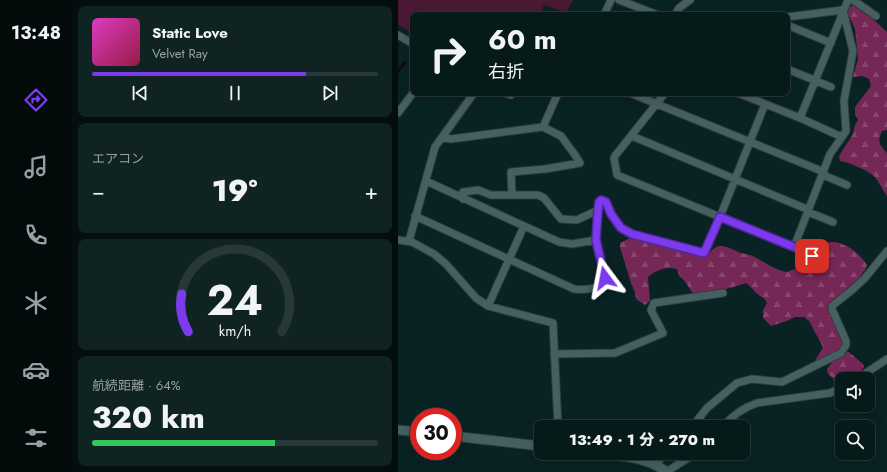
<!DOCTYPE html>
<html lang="ja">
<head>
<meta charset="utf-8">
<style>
  body { margin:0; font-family:Jost,"Noto Sans JP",sans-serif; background:#102323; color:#f1f3f6; height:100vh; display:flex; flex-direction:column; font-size:15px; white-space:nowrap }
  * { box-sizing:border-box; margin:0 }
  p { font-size:13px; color:#98a1a2 }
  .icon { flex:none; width:22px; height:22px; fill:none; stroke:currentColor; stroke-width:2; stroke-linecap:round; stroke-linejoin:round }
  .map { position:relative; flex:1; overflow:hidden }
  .sheet { display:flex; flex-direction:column; gap:6px; padding:6px; background:#040e0e; width:326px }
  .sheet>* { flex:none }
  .guide { position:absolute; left:12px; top:12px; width:380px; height:84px; border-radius:8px; box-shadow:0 4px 16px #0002,0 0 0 1px #283839; background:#071a1a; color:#f1f3f6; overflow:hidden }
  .controls { position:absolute; left:437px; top:372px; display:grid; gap:8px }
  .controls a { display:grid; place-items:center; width:40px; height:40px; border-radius:8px; background:#071a1a; box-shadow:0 4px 16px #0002,0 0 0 1px #283839; font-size:20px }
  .speed { position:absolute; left:12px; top:408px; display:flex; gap:8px; font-size:20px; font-weight:700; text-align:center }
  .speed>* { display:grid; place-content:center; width:52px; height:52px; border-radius:50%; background:#071a1a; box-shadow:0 4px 16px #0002,0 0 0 1px #283839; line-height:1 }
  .speed .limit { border:6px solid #d22; background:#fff; color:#111 }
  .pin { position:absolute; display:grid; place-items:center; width:34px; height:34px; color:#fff; margin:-17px; border-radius:8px; box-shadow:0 2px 6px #0006 }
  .me { position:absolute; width:44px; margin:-22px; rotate:347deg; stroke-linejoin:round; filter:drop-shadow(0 0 3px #0008) }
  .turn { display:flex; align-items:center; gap:14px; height:84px; padding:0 12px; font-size:18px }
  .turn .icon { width:52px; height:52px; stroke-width:2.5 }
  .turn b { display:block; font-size:28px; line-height:34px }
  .big { font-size:30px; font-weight:800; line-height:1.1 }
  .sheet .widget { flex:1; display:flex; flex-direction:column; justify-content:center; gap:6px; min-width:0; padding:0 14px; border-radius:8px; background:#102323 }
  .sheet .dial { align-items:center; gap:0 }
  .dial svg { height:104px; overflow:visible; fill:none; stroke:#283839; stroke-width:7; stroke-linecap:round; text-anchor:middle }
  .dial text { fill:#f1f3f6; stroke:none }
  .song { display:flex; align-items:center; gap:12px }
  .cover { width:48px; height:48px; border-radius:6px; background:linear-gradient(135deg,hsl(310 70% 55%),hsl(340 70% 35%)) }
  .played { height:4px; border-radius:2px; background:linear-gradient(90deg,#7c3aed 75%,#283839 75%) }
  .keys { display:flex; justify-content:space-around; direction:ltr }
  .heat { display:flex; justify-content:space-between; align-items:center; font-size:22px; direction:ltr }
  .charge { height:6px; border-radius:3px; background:linear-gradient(90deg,#34c759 64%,#283839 0) }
  .trip { position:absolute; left:136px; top:420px; width:216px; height:40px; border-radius:8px; background:#071a1a; box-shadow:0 4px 16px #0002,0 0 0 1px #283839; font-weight:800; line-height:40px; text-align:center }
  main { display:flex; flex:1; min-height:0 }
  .tabs { display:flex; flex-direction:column; width:72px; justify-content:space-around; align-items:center; background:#030a0a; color:#98a1a2 }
  .tabs .icon { width:28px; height:28px }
  .tabs .active { color:#7c3aed }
  .tabs b { font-size:18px; color:#f1f3f6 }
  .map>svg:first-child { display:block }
</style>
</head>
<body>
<main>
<nav class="tabs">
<b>13:48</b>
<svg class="icon active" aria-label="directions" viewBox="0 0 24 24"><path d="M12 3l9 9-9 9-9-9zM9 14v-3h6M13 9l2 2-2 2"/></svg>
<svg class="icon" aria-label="music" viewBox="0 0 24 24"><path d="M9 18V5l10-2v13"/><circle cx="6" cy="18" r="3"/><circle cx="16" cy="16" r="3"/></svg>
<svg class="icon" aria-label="phone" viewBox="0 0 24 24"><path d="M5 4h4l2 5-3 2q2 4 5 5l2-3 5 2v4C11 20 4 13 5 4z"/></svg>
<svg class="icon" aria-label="climate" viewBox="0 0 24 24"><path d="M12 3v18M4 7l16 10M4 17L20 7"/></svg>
<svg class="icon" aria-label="car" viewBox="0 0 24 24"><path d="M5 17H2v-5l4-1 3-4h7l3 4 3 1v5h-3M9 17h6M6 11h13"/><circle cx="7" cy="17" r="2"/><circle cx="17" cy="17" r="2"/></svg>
<svg class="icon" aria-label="filters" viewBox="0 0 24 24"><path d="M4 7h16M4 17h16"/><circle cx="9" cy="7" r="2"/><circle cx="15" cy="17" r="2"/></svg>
</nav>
<section class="sheet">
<div class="widget">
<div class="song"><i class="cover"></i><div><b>Static Love</b><p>Velvet Ray</p></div></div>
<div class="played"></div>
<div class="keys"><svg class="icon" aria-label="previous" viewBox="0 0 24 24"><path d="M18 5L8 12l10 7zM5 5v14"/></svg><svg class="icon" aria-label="pause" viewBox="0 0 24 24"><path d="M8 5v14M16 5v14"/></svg><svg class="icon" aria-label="next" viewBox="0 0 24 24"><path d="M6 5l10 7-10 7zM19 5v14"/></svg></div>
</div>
<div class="widget"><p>エアコン</p>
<div class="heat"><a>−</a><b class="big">19°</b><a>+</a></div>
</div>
<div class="widget dial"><svg viewBox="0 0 100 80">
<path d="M14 69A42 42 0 1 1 86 69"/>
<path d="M14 69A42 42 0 0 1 9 40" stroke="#7c3aed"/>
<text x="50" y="56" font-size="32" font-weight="700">24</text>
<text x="50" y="72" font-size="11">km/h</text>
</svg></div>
<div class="widget"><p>航続距離 · 64%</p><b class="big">320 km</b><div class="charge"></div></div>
</section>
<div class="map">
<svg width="489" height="472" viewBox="0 0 489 472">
  <defs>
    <pattern id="forest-firs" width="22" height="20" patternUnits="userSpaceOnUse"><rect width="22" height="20" fill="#752756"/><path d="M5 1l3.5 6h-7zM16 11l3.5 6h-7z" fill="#88466e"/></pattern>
  </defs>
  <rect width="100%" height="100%" fill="#092223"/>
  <path fill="url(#forest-firs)" d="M455 5 475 19 489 32V130L484 131C479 142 481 144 489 153V196C484 190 482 183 477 177 471 171 451 162 442 161L441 156 455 134 457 125 460 120 457 114V107L473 86 471 79 465 76 455 77 460 59 457 29 450 14 449 9Z
    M232 238 271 246 286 253 292 252 303 255H310C320 239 331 248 343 253 346 254 349 254 352 255 365 260 376 271 390 272 398 266 401 271 411 271L419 256 423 254 426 243C443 238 461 252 469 265 468 271 453 288 447 292 441 297 438 296 433 304 434 318 440 330 445 344L443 350 418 362 417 361 425 347 411 321 406 317H397L389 321 373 326 365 318V310L369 303 366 298C356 293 356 289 348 283L322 291 297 295C292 291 292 288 288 283 284 277 281 278 279 269 267 266 259 270 250 277L252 301 247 305 238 299 237 292 233 283 222 247V243Z
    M447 352H451L465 364 466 367C461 375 453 379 444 379V384L440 385 436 383 435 378 430 374 429 369 435 361Z"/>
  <path fill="#491936" d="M0 0H175L168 13 146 5 142 15H15V33L0 25Z"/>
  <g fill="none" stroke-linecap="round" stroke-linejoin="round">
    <path stroke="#1c000f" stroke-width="2.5" d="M0 71 7 62"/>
    <g stroke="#2f3b3c" stroke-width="9">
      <path id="minor" d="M221 0 260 15
        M455 0 478 16
        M206 15 213 0
        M277 15 281 8 292 0
        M389 17 445 10 455 51 446 101 448 131 444 137
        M389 25 433 43
        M0 35 15 44
        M389 69 433 87
        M107 93 113 95 114 93
        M232 93 426 172
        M267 93 217 156 216 158 219 175 396 247 432 154 444 137 402 118 340 93
        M0 113 15 93
        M402 118 450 0
        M145 127 160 93
        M234 136 411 210
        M44 137 53 139 145 127 163 136 177 155 182 163 147 169 113 172 114 195
        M425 175 449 185
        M28 181 161 242 174 244 198 240
        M65 199V192L80 190 93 195H140L146 198 163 219 179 220 200 210
        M410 212 435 222
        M17 216 176 289C186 290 204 290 207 278L198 240 200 210 201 202 203 200 208 202 213 214 223 228 234 234 306 253 322 217 367 104
        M0 240 14 242 36 254 48 264 78 298 90 306 155 323 160 427
        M11 241 37 147 76 93
        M396 247 415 256
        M90 306 126 226
        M156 354 217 353 265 333 253 310 256 303 325 293
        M459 379 489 359
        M294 427 309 408 339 383 354 379 384 382 443 353 448 345V341L434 309V306L454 290 467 278 489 251
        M324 427C334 416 344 408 359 403L432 393 444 388
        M259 465 265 453
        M268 472 298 453"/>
    </g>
    <g stroke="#2f3b3c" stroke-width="11">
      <path id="tertiary" d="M0 430 21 432
        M55 436 143 446
        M199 453C224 456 248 457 269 472"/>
    </g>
    <use href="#minor" stroke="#466062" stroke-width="7"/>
    <use href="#tertiary" stroke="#466062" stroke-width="9"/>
  </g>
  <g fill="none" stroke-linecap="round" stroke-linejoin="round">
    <g stroke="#51269a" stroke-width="10">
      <path id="route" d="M207 278 198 240 200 210 201 202 203 200 208 202 213 214 223 228 234 234 306 253 322 217 396 247 414 256"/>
    </g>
    <use href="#route" stroke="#7c3aed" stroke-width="7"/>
  </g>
</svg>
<div class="controls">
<a><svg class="icon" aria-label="sound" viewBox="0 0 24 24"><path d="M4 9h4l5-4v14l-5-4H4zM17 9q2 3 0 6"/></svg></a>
<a><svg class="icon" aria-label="search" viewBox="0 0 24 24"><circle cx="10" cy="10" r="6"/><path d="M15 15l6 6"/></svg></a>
</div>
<div class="speed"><div class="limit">30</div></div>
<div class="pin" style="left:414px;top:256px;background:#d93025"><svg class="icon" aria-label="arrive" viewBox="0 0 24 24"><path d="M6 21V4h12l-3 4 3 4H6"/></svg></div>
<svg class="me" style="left:207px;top:278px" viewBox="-20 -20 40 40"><path d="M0-17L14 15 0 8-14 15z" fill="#7c3aed" stroke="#fff" stroke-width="4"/></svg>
<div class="trip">13:49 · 1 分 · 270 m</div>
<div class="guide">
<div class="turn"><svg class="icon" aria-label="right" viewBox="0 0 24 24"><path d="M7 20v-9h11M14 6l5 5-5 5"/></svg><div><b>60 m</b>右折</div></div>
</div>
</div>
</main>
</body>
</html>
